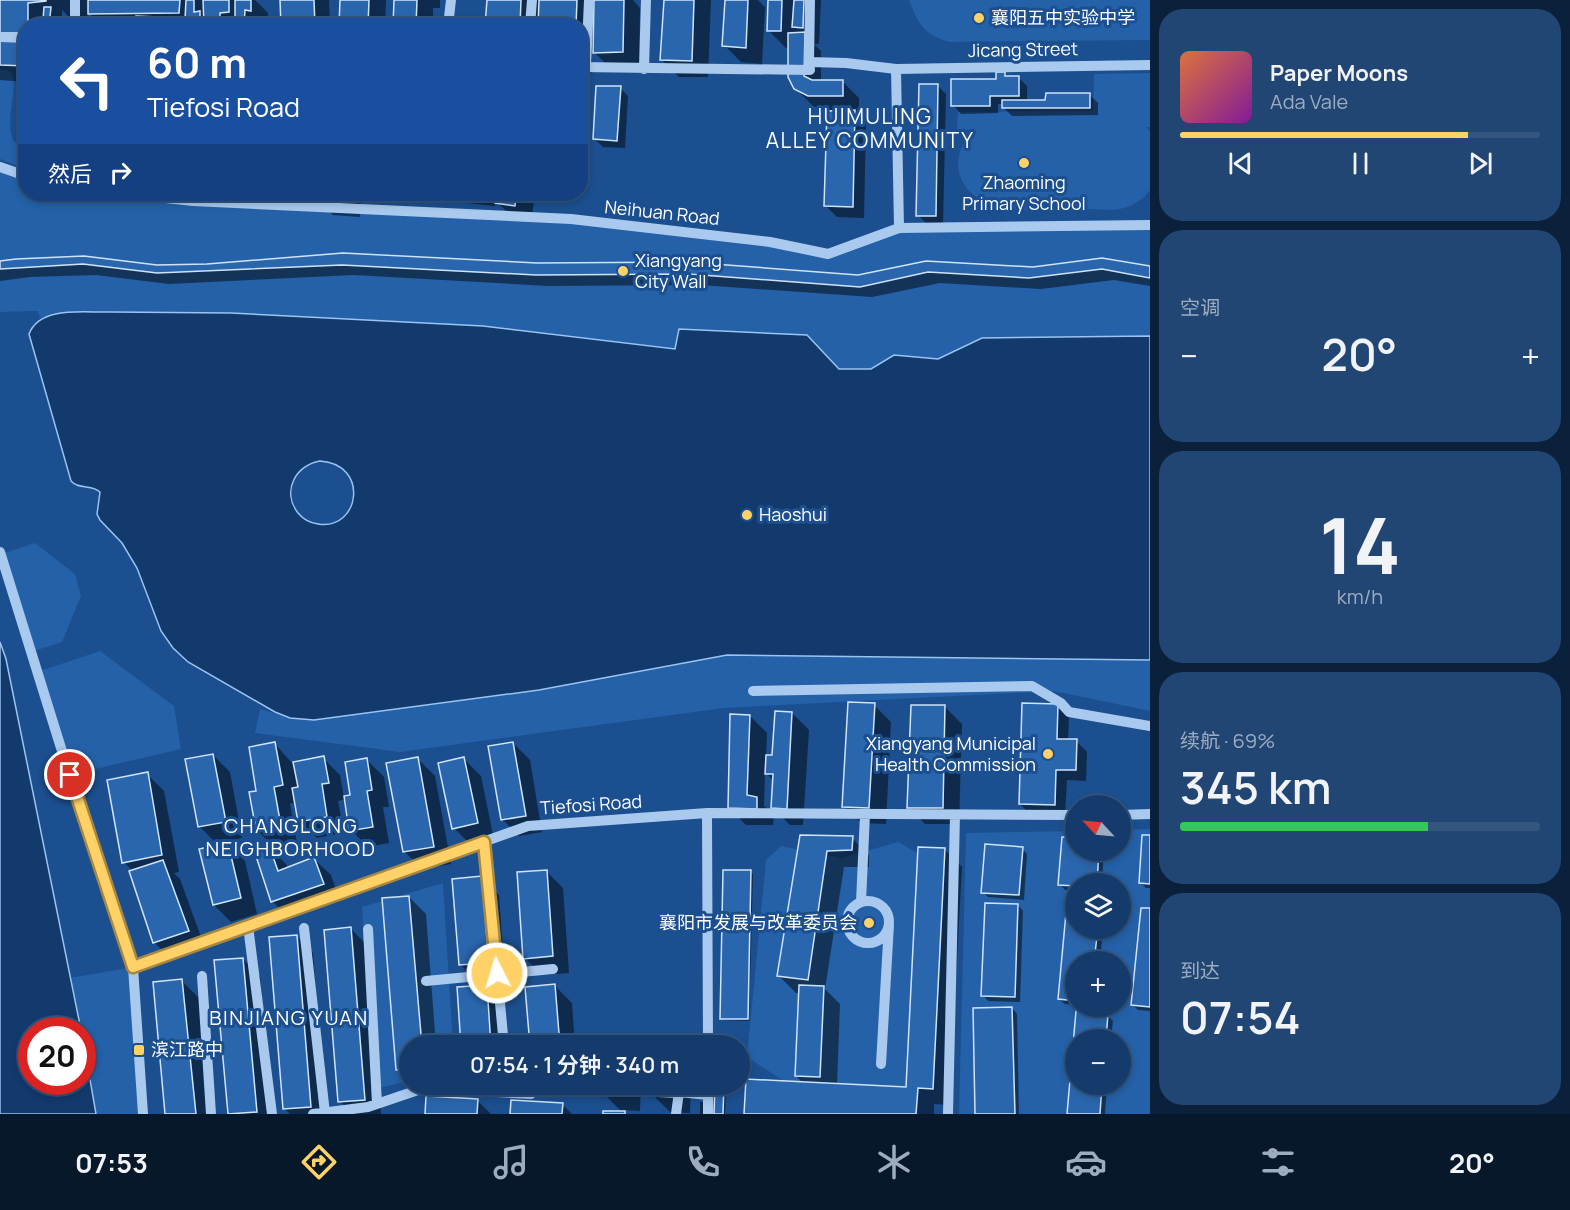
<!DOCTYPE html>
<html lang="zh">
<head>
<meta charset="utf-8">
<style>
  body { margin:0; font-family:Manrope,"Noto Sans SC",sans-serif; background:#214673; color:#f1f3f6; height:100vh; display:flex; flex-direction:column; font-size:22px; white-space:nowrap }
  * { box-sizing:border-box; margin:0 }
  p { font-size:20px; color:#9dadc1 }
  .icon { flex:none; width:33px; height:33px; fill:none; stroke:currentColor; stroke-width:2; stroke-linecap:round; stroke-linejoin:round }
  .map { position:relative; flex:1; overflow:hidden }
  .sheet { display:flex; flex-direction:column; gap:9px; padding:9px; background:#0b203b; width:420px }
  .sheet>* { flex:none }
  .guide { position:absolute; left:18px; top:18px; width:570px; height:183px; border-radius:24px; box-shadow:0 3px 9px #0003,0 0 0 2px #33557e; background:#1a4fa0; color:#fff; overflow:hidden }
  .needle { width:39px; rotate:296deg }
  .fabs { position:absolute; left:1065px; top:795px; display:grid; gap:12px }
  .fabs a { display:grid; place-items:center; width:66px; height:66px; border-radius:50%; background:#143b6b; box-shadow:0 3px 9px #0003,0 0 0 2px #33557e; font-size:30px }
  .speed { position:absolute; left:18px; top:1017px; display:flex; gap:12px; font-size:30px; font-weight:700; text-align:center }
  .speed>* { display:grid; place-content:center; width:78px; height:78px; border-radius:50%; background:#143b6b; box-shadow:0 3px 9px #0003,0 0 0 2px #33557e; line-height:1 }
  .speed .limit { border:9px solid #d22; background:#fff; color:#111 }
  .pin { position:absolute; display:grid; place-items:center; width:51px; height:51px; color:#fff; margin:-26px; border:3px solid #fff; border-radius:50%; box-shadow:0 2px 6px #0007 }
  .me { position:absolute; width:66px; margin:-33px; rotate:355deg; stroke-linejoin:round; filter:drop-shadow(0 0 4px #0008) }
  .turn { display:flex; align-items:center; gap:21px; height:126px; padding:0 30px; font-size:27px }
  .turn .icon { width:78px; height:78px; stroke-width:2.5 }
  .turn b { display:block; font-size:42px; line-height:51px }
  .then { display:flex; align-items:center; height:57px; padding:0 30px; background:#0003; gap:12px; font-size:22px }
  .big { font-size:45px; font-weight:600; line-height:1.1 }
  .sheet .card { flex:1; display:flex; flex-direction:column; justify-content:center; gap:9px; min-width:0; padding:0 21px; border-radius:24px; background:#214673 }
  .sheet .dial { align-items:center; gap:0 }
  .dial b { font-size:78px; line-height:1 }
  .song { display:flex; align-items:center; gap:18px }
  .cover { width:72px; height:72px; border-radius:9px; background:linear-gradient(135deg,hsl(20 70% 55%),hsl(290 70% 35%)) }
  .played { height:6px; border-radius:3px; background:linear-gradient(90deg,#ffd166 80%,#33557e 80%) }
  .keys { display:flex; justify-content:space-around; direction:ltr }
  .heat { display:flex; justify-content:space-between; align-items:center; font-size:33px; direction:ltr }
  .charge { height:9px; border-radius:4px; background:linear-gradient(90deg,#34c759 69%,#33557e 0) }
  .trip { position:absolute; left:399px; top:1035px; width:351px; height:60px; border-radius:30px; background:#143b6b; box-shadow:0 3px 9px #0003,0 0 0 2px #33557e; font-weight:600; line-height:60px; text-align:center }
  .tabs { display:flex; height:96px; justify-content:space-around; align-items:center; background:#08182b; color:#9dadc1 }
  .tabs .icon { width:42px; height:42px }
  .tabs .on { color:#ffd166 }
  .tabs b { font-size:27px; color:#f1f3f6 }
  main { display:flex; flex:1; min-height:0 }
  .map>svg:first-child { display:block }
</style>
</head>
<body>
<main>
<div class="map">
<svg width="1150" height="1114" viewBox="0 0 1150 1114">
  <rect width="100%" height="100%" fill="#1b4f8f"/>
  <path fill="#2461a8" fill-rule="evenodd" d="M909 0H1150V40L950 42C924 35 918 24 909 0Z
    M0 70H7L13 74C17 96 4 122 14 142L25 145V169L0 159Z
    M1150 73V127H1146L1150 131V190C1144 199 1134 205 1124 208 1111 212 1087 208 1073 209 1039 209 974 217 960 176 954 156 962 145 974 130L957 129 958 112 1093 111 1094 74Z
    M0 167 25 176 26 194H174V199L571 219 828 254 899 228 1150 225V336L982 338 938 359 894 355 871 369H839L806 335 675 349 483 326 231 313H53L40 318 38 311 0 312Z
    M35 543 75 574 81 596 62 642 31 652 1 554Z
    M100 651 174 706 181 749 70 775 37 672Z
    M727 655 1150 660V711L1054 691 724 708 400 752 255 733 260 709 290 718 314 720 539 690Z
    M1150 829V1114H959L966 833 1075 831 1076 850H1120L1121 830ZM1076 884H1120V928H1076ZM1076 962H1120V1006H1076ZM1076 1040H1120V1084H1076Z
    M898 842 930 860 918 1066 899 1098 802 1093 747 1057 766 860 781 846 842 858Z
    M443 883 453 1045 410 1046 409 1081 373 1089 362 907Z
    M133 967 143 1114H96L82 1030H81L70 978Z"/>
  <path fill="#123a6d" stroke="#9cc4f0" stroke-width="1.5" fill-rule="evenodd" d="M111 312 231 313 483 326 675 349 679 329 807 335 839 369H871L894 355 938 359 982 338 1150 336V660L727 655 539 690 314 720 290 718 275 712 188 662 173 648 161 631 137 568 122 543 100 520 97 514 100 492C92 484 79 490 71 481L29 334C40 305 85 313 111 312ZM320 461C370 464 360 531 318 524 310 523 303 519 298 513 281 491 296 465 320 461Z
    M0 642 6 659 81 1030H32V1082H82L83 1039 96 1114H0Z"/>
  <path fill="#0007" d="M0 0H255L268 13 267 26H82L96 20 88 12V18H70L62 10V18H60L70 26H26V82L0 80Z
    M282 0H329L330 26H283Z
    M341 0H440V8H433V26H395V0H386L385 26H341Z
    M488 0H538L540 2V0H633L640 8 639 69H611L592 50V73H580V26H486Z
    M666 0H711L708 77H679L662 60Z
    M727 0H758L765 7 762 64 741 62 724 45Z
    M769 0H821L819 44H814L821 51V81H842L859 98V113H856L866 123 864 218 837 217 825 205 829 112 813 106 795 88 789 48H786L769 31Z
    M1005 73 1009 78H1019L1027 86V101H1047L1090 95 1098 103V115L1012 116 1003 107V104H998V113L961 114 953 105 997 80Z
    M938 86 946 94 943 224 926 223 918 215Z
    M620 88 628 96 625 148 603 147 594 138Z
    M192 194H236L235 206 203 205Z
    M240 194H274L273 200 245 199Z
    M317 194H361L360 217 333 215 316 198Z
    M370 194H396V197L372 195Z
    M447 194H575L574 199 535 196 531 222 514 219 495 200V206L456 202Z
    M17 260 156 267 537 264 858 277 926 263 1033 269 1102 260 1150 267V286L1114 280 1041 289 940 283 872 297 700 285 548 286 354 275 169 284 96 275 30 277 0 281V262Z
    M874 705 891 722 886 824 861 823 844 806Z
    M1058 705 1069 717 1068 740 1076 741 1087 752 1086 781 1067 780 1065 816 1031 815 1020 804Z
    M945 707 962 724 959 824H925L908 807Z
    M792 713 809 730 803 825H790L773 808 774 781 765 772 764 806 774 815 773 825H746L729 808 750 716 767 733 766 756 774 757Z
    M513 743 530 760 542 832 519 836 502 819Z
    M275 744 292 763 323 758 340 775 344 798 352 796 367 760 384 777 389 807H383L389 843 368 847 351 830 346 799 338 801 344 833 317 838 300 821 296 802 290 804 297 843 274 847 257 830 258 793Z
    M213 755 230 772 242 838 216 843 199 826Z
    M418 759 435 776 451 864 422 869 405 852 388 764Z
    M464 759 481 776 494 840 471 845 454 828Z
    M147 774 164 791 179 872 174 873 180 879 205 948 171 959 154 942 133 871 124 862Z
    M802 836 852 838 869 855V867H844L825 989 840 1004 837 1085 907 1088 945 850 962 867 949 1105 934 1104V1114H745L804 1084 796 1076 800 993H796L779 976Z
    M1144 836 1150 837V888H1146L1141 883Z
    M228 844 245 861 257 914 231 922 214 905Z
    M269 847 286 864 288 869 314 859 331 875 340 901 289 918 272 901Z
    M1022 848 1027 854 1024 900 988 897 983 892Z
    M1076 850H1104L1102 884H1076V890H1065L1060 884Z
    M546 871 563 888 569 973 542 975 525 958Z
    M750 872 753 874 749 1021 723 1020 721 1018Z
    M482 878 499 895 505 979 477 981 460 964Z
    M409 897 426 914 436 1046H410V1082L398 1070Z
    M1018 905 1023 911 1020 1002 988 1001 983 995Z
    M1143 909 1150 910V1011L1138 1010 1133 1005Z
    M1076 928H1103L1100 962H1076V1005L1065 1004 1059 999Z
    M351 929 368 946 381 1114H352L340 1101Z
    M296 936 313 953 326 1114H290L285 1109Z
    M243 959 260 976 272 1114H229L216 962Z
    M182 981 199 998 210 1114H167Z
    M555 986 572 1003 575 1046H531Z
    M486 987 503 1003 506 1046H463Z
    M1012 1008 1017 1014 1019 1114H977Z
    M1077 1013 1107 1015 1113 1021 1111 1040H1076V1084H1107L1105 1114H1069Z
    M720 1036 722 1038V1046H719Z
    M476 1084H509V1088L482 1090Z
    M545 1084H578V1088L550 1090Z
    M603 1084H641L640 1111 621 1110 625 1114H604L623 1113 603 1093Z
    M654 1084H691L690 1113 670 1112 653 1095Z
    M716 1084H726L725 1114H716Z
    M477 1100 491 1114H426Z
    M700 1102H704L706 1114H700Z
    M562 1104 572 1114H512Z"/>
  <path fill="#2a66ad" stroke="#cfe3fa" stroke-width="1.5" d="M0 0H46V1L28 3V26H26V33H0Z
    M88 0H180L179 13 88 14Z
    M186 0H194V12L200 11V19H185Z
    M203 0H229V12L220 13V19L225 20V26H204Z
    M235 0H251V11L245 10 244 26H229V20H235Z
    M280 0H314L315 26H281Z
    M340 0H369L368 26H339Z
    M394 0H417L416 26H393Z
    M487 0H521L520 26H485Z
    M539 0H577L576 26H538Z
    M594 0H624L623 52 593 53Z
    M664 0H694L692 61 660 60Z
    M725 0H748L746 48 722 46Z
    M768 0H782L781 31H767Z
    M794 0H804L803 28 792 27Z
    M44 7H51L49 26H36L37 19 43 20Z
    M136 16 157 17 156 26H136Z
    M115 17 132 18 131 26H115Z
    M104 18V26H80V20Z
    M805 32 804 76 812 80H843V96H808L794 89 788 77V33Z
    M0 40 26 42V66L0 65Z
    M996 72H1005V76H1019V96H990V106H951V79H996Z
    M919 84H938L936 216H916Z
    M596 86H621L617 141 593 139Z
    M1046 93H1090V108H1002V100H1045Z
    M855 110 853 207 824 206 827 111Z
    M315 194H344L343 200 315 198Z
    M496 194H516L515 206 495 203Z
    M343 253 537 263 687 262 858 275 926 261 1033 267 1102 258 1150 266V278L1102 269 1029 278 928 272 860 287 688 274 536 275 342 265 157 273 83 264 0 269V261L16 259 84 256 157 265 207 264Z
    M848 702 875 703 869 808 842 807Z
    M1022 703 1058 704 1057 739H1077L1076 770H1056L1055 805 1019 804Z
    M911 705H945L943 808H907Z
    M775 711 792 712 787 809 771 808 773 774H765L766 755H772Z
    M730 714 750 715 747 795 757 797V809L728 808Z
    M275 742 283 785 274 787 281 826 256 830 249 792 256 791 249 747Z
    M513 742 526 816 501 820 488 746Z
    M213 754 226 822 198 827 185 759Z
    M324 756 329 783 322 784 327 817 298 822 292 788 298 787 293 762Z
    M418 757 434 847 403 852 386 763Z
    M464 757 478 823 452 829 438 763Z
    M367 758 372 790 367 791 373 827 349 831 344 796 350 795 345 762Z
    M148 772 162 855 122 863 107 780Z
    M800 835 853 836 852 850 827 851 808 980 777 976Z
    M1142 835H1150V884L1139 883Z
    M1062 837H1076V850H1099L1097 884H1076V886L1058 885Z
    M228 843 241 898 213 905 199 849Z
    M985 844 1023 847 1019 895 981 893Z
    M269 845 278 871 314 857 324 884 271 902 254 850Z
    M918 847 945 848 933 1089 918 1088 916 1114H744L746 1079 906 1087Z
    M163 860 189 931 153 943 129 871Z
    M547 870 553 956 523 959 517 872Z
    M723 870H751L748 1019H720Z
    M482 876 489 963 459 965 452 879Z
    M409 896 422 1046H410V1069L396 1070 382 898Z
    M1067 902 1076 903V928H1098L1094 962H1076V1001L1058 999Z
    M985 903 1018 904 1015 997 981 996Z
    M1141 908H1150V1007L1131 1005Z
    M351 927 365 1100 338 1102 324 930Z
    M297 935 311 1107 283 1109 269 937Z
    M243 958 257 1112 228 1114 214 960Z
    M182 979 196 1114H165L153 982Z
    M555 984 560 1046H530L525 987Z
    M487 985 491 1046H461L457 987Z
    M799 985 824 986 820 1077 795 1076Z
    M1012 1007 1015 1114H975L973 1008Z
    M1076 1011 1108 1014 1106 1040H1076V1084H1102L1100 1114H1067Z
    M603 1038 625 1039V1046H603Z
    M654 1041 676 1042V1046H654Z
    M601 1084H624L623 1094H601Z
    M652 1084H674V1097L652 1096Z
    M715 1084H724L723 1114H714Z
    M426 1096 478 1099 477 1114H425Z
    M511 1100 563 1103 562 1114H510Z
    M603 1111H625V1114H603Z"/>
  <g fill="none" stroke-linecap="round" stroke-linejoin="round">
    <path stroke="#a9c9ee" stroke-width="10" d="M810 0 809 62 846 63 896 69 899 228
      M75 26V0
      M448 26 451 0
      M530 26 532 0
      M0 37 26 38
      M580 67 810 70 809 62
      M586 68 589 0
      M644 69 646 0
      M896 69 1150 65
      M0 167 26 176
      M129 194 193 201 571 219 770 242 828 254 899 228 1150 225
      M0 552 61 748 133 967 143 1114
      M753 691 1032 686 1061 703 1069 712 1150 726
      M707 813 708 1046
      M1120 815 1150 814
      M485 842 504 1046
      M847 922a21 21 0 1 1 42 0a21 21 0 1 1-42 0Z
      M861 902 865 814
      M248 926 272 1114
      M304 928 325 1113
      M368 929 377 1104
      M133 967 528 826 707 813 1076 815
      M202 976 211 1114
      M426 981 553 969
      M881 1064 889 924
      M708 1084V1114
      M313 1114 368 1107 424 1088 531 1094
      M676 1114 679 1092 708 1095
      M948 1114 955 815"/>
  </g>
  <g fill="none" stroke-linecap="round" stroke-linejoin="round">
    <g stroke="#a68842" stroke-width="15">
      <path id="route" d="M70 775 133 967 484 842 497 973"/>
    </g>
    <use href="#route" stroke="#ffd166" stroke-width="10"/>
  </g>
  <g fill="#ffd166" stroke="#1b4f8f" stroke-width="2">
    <circle cx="979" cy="18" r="6"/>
    <circle cx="1024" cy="163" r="6"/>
    <circle cx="623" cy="271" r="6"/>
    <circle cx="747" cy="515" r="6"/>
    <circle cx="1048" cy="754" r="6"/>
    <circle cx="869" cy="923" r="6"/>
    <rect x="133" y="1044" width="12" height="12" rx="3"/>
  </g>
  <g text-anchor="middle" stroke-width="6" stroke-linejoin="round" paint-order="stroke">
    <g font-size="18" fill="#fff" stroke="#1b4f8f" text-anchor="start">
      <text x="991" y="24">襄阳五中实验中学</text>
      <text x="1024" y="189" text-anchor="middle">Zhaoming<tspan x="1024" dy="21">Primary School</tspan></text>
      <text x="635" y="267">Xiangyang<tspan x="635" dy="21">City Wall</tspan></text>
      <text x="759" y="521">Haoshui</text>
      <text x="1036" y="750" text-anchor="end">Xiangyang Municipal<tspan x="1036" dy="21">Health Commission</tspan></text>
      <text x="857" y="929" text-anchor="end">襄阳市发展与改革委员会</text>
      <text x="151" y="1056">滨江路中</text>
    </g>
    <g font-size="18" fill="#fff" stroke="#1b4f8f">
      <text transform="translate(1023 50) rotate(-1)" y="6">Jicang Street</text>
      <text transform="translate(662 213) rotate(6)" y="6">Neihuan Road</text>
      <text transform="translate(591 805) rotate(-4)" y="6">Tiefosi Road</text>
    </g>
    <g font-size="20" letter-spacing="1.5" fill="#fff" stroke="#1b4f8f">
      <text x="291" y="833">CHANGLONG<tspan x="291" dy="23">NEIGHBORHOOD</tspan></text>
      <text x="289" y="1025">BINJIANG YUAN</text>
    </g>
    <g font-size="21" letter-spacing="1.5" fill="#fff" stroke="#1b4f8f">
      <text x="870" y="124">HUIMULING<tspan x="870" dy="24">ALLEY COMMUNITY</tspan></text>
    </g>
  </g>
</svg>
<div class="fabs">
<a><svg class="needle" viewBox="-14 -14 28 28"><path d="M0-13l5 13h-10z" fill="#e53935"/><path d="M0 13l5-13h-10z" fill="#9dadc1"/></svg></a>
<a><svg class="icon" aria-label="layers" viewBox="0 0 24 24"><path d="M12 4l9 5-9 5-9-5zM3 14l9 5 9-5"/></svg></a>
<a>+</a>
<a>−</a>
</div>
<div class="speed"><div class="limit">20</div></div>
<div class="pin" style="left:70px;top:775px;background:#d93025"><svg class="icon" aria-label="arrive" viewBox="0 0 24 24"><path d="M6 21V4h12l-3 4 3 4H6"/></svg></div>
<svg class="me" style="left:497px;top:973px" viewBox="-20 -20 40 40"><circle r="17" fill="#ffd166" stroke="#fff" stroke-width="3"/><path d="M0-11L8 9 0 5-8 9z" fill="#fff"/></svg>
<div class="trip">07:54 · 1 分钟 · 340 m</div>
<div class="guide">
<div class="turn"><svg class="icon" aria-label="left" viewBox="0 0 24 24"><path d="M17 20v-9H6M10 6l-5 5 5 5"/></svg><div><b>60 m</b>Tiefosi Road</div></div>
<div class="then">然后<svg class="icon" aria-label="right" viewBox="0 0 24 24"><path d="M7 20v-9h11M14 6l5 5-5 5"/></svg></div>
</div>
</div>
<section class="sheet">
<div class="card">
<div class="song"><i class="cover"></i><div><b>Paper Moons</b><p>Ada Vale</p></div></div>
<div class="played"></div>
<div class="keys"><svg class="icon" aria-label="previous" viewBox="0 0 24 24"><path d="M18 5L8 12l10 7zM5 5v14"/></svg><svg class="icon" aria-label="pause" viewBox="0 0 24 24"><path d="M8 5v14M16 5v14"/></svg><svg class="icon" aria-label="next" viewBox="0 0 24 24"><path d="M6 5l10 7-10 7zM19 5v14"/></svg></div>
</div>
<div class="card"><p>空调</p>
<div class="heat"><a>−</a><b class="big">20°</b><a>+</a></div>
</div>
<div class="card dial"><b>14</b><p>km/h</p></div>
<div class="card"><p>续航 · 69%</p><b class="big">345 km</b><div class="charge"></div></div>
<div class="card"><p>到达</p><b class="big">07:54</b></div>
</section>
</main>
<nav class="tabs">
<b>07:53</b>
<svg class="icon on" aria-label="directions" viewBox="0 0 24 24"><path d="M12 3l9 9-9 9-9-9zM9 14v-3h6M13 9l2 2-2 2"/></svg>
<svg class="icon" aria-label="music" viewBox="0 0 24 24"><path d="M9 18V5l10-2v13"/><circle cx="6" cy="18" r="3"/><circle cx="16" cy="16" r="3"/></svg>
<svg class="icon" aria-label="phone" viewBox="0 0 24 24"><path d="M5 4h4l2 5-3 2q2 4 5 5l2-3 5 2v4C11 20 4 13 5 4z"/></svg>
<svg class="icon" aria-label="climate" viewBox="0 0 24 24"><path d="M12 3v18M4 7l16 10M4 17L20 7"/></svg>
<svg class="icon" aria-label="car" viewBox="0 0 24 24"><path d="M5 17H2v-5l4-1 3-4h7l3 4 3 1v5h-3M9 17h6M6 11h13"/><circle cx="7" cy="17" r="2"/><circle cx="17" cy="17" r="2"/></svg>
<svg class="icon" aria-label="filters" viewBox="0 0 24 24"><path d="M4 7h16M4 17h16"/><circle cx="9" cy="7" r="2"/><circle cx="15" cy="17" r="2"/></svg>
<b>20°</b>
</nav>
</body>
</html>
